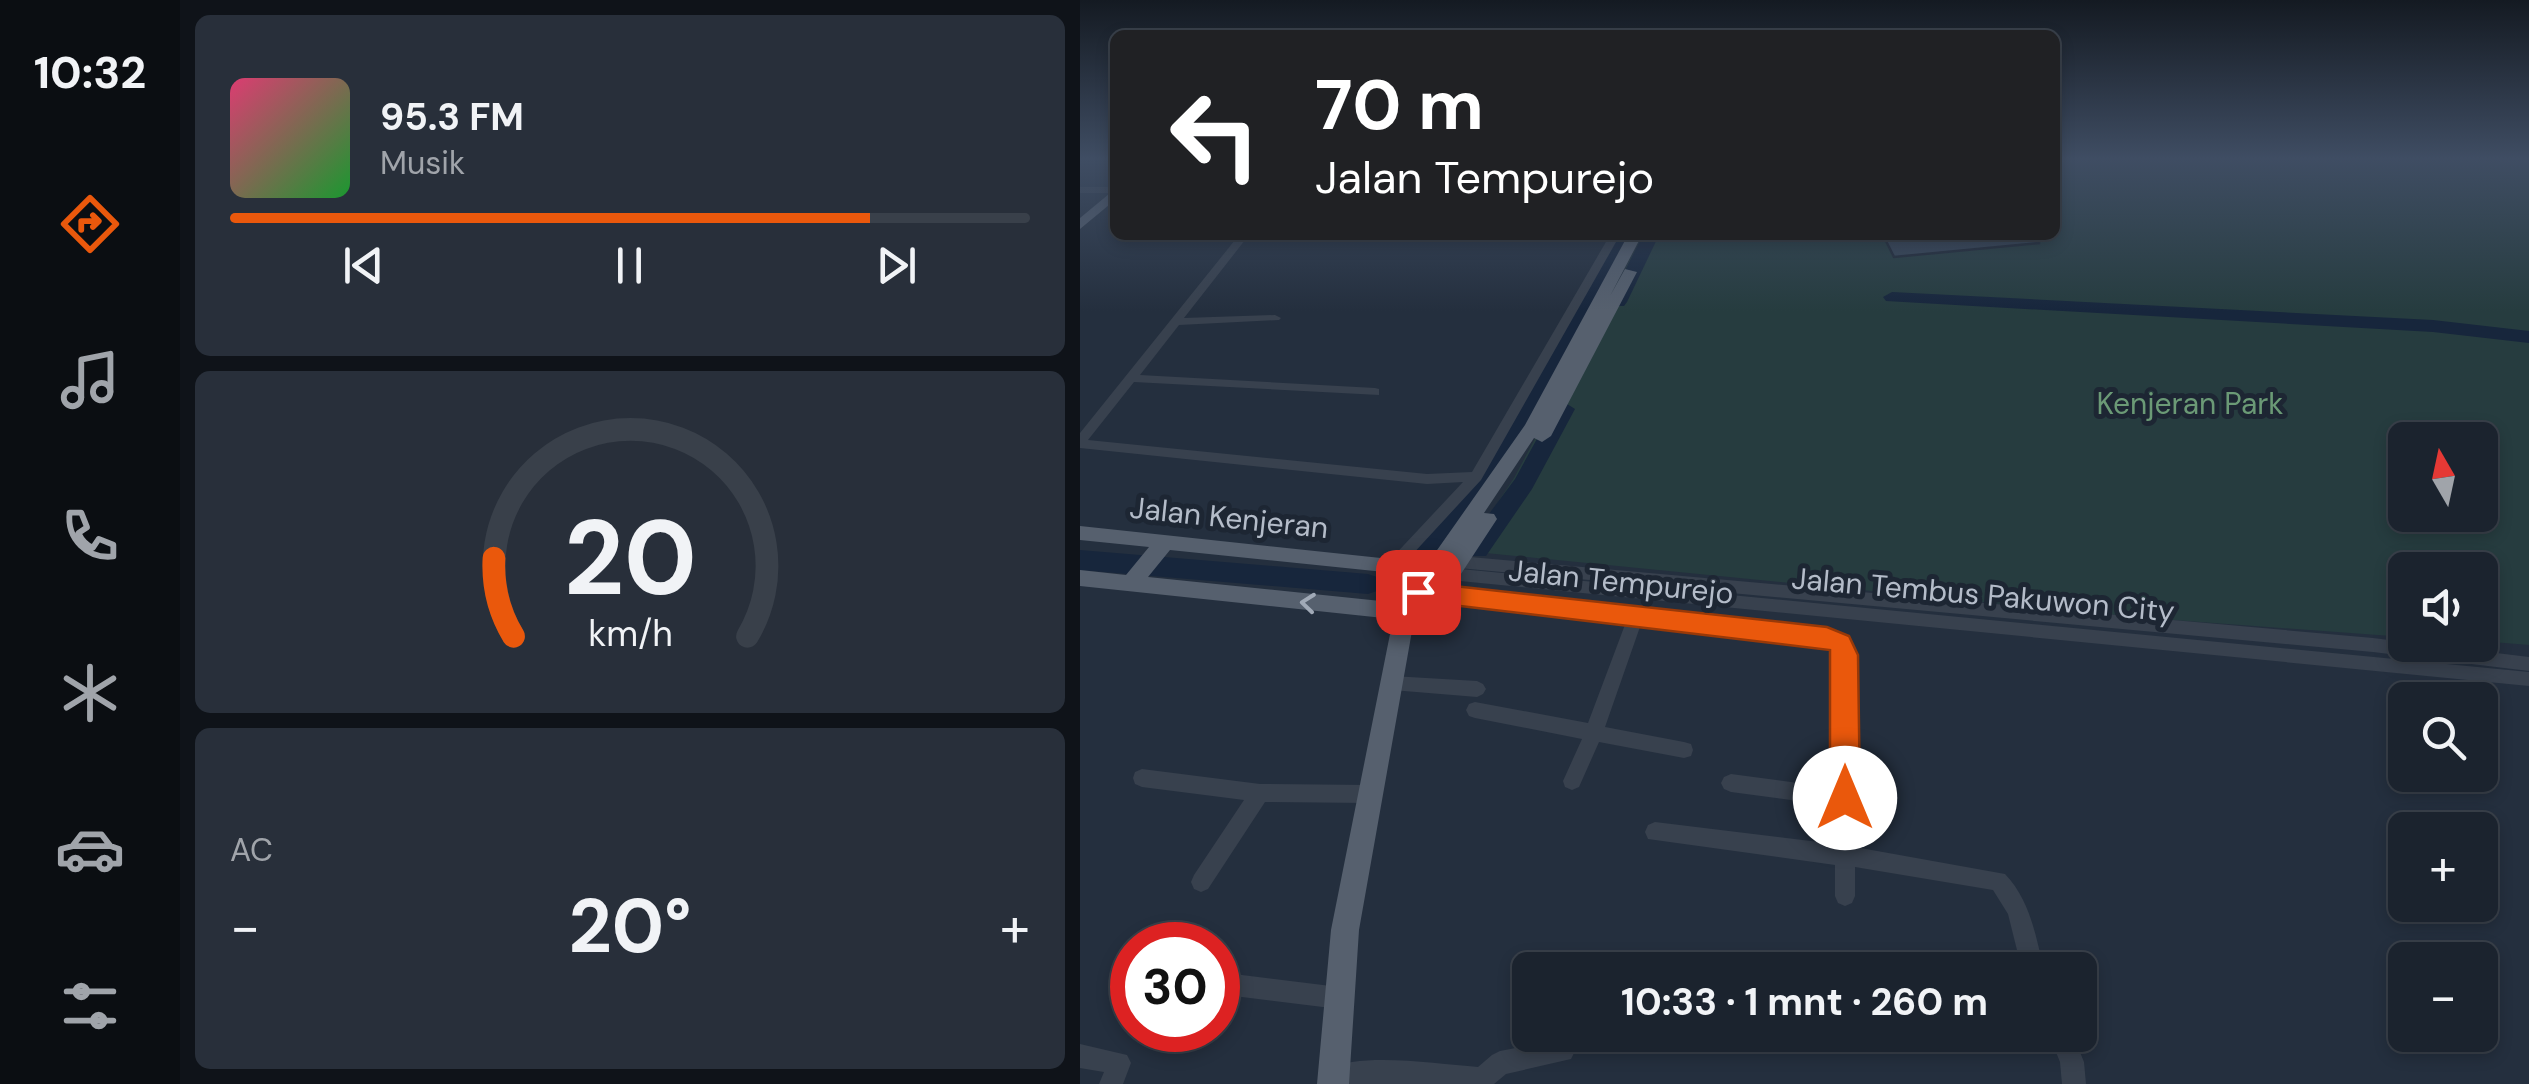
<!DOCTYPE html>
<html lang="id">
<head>
<meta charset="utf-8">
<style>
  body { margin:0; font-family:"DM Sans",sans-serif; background:#282f3a; color:#f1f3f6; height:100vh; display:flex; flex-direction:column; font-size:38px; white-space:nowrap }
  * { box-sizing:border-box; margin:0 }
  p { font-size:32px; color:#a0a4aa }
  .icon { flex:none; width:55px; height:55px; fill:none; stroke:currentColor; stroke-width:2; stroke-linecap:round; stroke-linejoin:round }
  .map { position:relative; flex:1; overflow:hidden }
  .sheet { display:flex; flex-direction:column; gap:15px; padding:15px; background:#0f1319; width:900px }
  .sheet>* { flex:none }
  .guide { position:absolute; left:30px; top:30px; width:950px; height:210px; border-radius:15px; box-shadow:0 5px 15px #0003,0 0 0 2px #39404a; background:#202124; color:#fff; overflow:hidden }
  .needle { width:65px; rotate:351deg }
  .controls { position:absolute; left:1308px; top:422px; display:grid; gap:20px }
  .controls a { display:grid; place-items:center; width:110px; height:110px; border-radius:15px; background:#1b232e; box-shadow:0 5px 15px #0003,0 0 0 2px #39404a; font-size:50px }
  .speed { position:absolute; left:30px; top:922px; display:flex; gap:20px; font-size:50px; font-weight:700; text-align:center }
  .speed>* { display:grid; place-content:center; width:130px; height:130px; border-radius:50%; background:#1b232e; box-shadow:0 5px 15px #0003,0 0 0 2px #39404a; line-height:1 }
  .speed .limit { border:15px solid #d22; background:#fff; color:#111 }
  .pin { position:absolute; display:grid; place-items:center; width:85px; height:85px; color:#fff; margin:-42px; border-radius:20px; box-shadow:0 5px 15px #0006 }
  .me { position:absolute; width:110px; margin:-55px; rotate:0deg; stroke-linejoin:round; filter:drop-shadow(0 0 8px #0008) }
  .turn { display:flex; align-items:center; gap:35px; height:210px; padding:0 40px; font-size:45px }
  .turn .icon { width:130px; height:130px; stroke-width:2.5 }
  .turn b { display:block; font-size:70px; line-height:85px }
  .big { font-size:75px; font-weight:700; line-height:1.1 }
  .sheet .tile { flex:1; display:flex; flex-direction:column; justify-content:center; gap:15px; min-width:0; padding:0 35px; border-radius:15px; background:#282f3a }
  .sheet .dial { align-items:center; gap:0 }
  .dial svg { height:260px; overflow:visible; fill:none; stroke:#39404a; stroke-width:7; stroke-linecap:round; text-anchor:middle }
  .dial text { fill:#f1f3f6; stroke:none }
  .song { display:flex; align-items:center; gap:30px }
  .cover { width:120px; height:120px; border-radius:15px; background:linear-gradient(135deg,hsl(340 70% 55%),hsl(130 70% 35%)) }
  .played { height:10px; border-radius:5px; background:linear-gradient(90deg,#ea580c 80%,#39404a 80%) }
  .keys { display:flex; justify-content:space-around; direction:ltr }
  .heat { display:flex; justify-content:space-between; align-items:center; font-size:55px; direction:ltr }
  .trip { position:absolute; left:432px; top:952px; width:585px; height:100px; border-radius:15px; background:#1b232e; box-shadow:0 5px 15px #0003,0 0 0 2px #39404a; font-weight:700; line-height:100px; text-align:center }
  main { display:flex; flex:1; min-height:0 }
  .menu { display:flex; flex-direction:column; width:180px; justify-content:space-around; align-items:center; background:#0b0e12; color:#a0a4aa }
  .menu .icon { width:70px; height:70px }
  .menu .selected { color:#ea580c }
  .menu b { font-size:45px; color:#f1f3f6 }
  .map>svg:first-child { display:block }
</style>
</head>
<body>
<main>
<nav class="menu">
<b>10:32</b>
<svg class="icon selected" aria-label="directions" viewBox="0 0 24 24"><path d="M12 3l9 9-9 9-9-9zM9 14v-3h6M13 9l2 2-2 2"/></svg>
<svg class="icon" aria-label="music" viewBox="0 0 24 24"><path d="M9 18V5l10-2v13"/><circle cx="6" cy="18" r="3"/><circle cx="16" cy="16" r="3"/></svg>
<svg class="icon" aria-label="phone" viewBox="0 0 24 24"><path d="M5 4h4l2 5-3 2q2 4 5 5l2-3 5 2v4C11 20 4 13 5 4z"/></svg>
<svg class="icon" aria-label="climate" viewBox="0 0 24 24"><path d="M12 3v18M4 7l16 10M4 17L20 7"/></svg>
<svg class="icon" aria-label="car" viewBox="0 0 24 24"><path d="M5 17H2v-5l4-1 3-4h7l3 4 3 1v5h-3M9 17h6M6 11h13"/><circle cx="7" cy="17" r="2"/><circle cx="17" cy="17" r="2"/></svg>
<svg class="icon" aria-label="filters" viewBox="0 0 24 24"><path d="M4 7h16M4 17h16"/><circle cx="9" cy="7" r="2"/><circle cx="15" cy="17" r="2"/></svg>
</nav>
<section class="sheet">
<div class="tile">
<div class="song"><i class="cover"></i><div><b>95.3 FM</b><p>Musik</p></div></div>
<div class="played"></div>
<div class="keys"><svg class="icon" aria-label="previous" viewBox="0 0 24 24"><path d="M18 5L8 12l10 7zM5 5v14"/></svg><svg class="icon" aria-label="pause" viewBox="0 0 24 24"><path d="M8 5v14M16 5v14"/></svg><svg class="icon" aria-label="next" viewBox="0 0 24 24"><path d="M6 5l10 7-10 7zM19 5v14"/></svg></div>
</div>
<div class="tile dial"><svg viewBox="0 0 100 80">
<path d="M14 69A42 42 0 1 1 86 69"/>
<path d="M14 69A42 42 0 0 1 8 45" stroke="#ea580c"/>
<text x="50" y="56" font-size="32" font-weight="700">20</text>
<text x="50" y="72" font-size="11">km/h</text>
</svg></div>
<div class="tile"><p>AC</p>
<div class="heat"><a>−</a><b class="big">20°</b><a>+</a></div>
</div>
</section>
<div class="map">
<svg width="1449" height="1084" viewBox="0 0 1449 1084">
  <rect width="100%" height="100%" fill="#242f3e"/>
  <path fill="#263c3f" fill-rule="evenodd" d="M975 159H1449V645L1400 641V570H1325V637L1066 618 385 551 434 478 563 235H975ZM1325 440H1400V515H1325Z"/>
  <g fill="none" stroke-linecap="round" stroke-linejoin="round">
    <path fill="#17263c" fill-rule="evenodd" d="M539 235H555L432 459 414 487 346 562H328L324 555 328 548 398 475 415 451Z
      M563 235H579L547 302 544 306H532L529 302Z
      M812 292 1353 320 1449 331V343L1353 332 806 301 803 297Z
      M484 402 495 409 452 489 406 556H388L384 549 388 542 435 479 476 404Z
      M0 550 288 574 297 577 301 584 297 591 288 594 0 570Z"/>
  </g>
  <path fill="#364354" stroke="#1f2835" stroke-width="2.5" d="M803 235H959V243L814 257Z"/>
  <g fill="none" stroke-linecap="round" stroke-linejoin="round">
    <path fill="#38414e" fill-rule="evenodd" d="M0 187H35V193H0Z
      M159 235H169L104 318 195 315 201 318 199 320 99 325 60 375 295 388 299 389V395L54 382 8 440 347 474 392 472 530 235H540L401 480 319 569H309L306 565 309 561 383 482 347 484 0 448V433Z
      M379 556 1293 638 1325 642V645H1351L1449 657V671L1293 652 379 568 374 566 371 562 374 558Z
      M370 568 1449 672V686L370 580 365 578 362 574 365 570Z
      M338 586 747 631 767 638 773 655 775 847 925 874C950 900 956 936 964 970H942L928 914 913 890 775 867V896L772 903 765 906 758 903 755 896V865L568 839 565 832 568 825 575 822 755 844V806L651 792 644 789 641 783 644 777 651 774 755 788 757 655 754 648 561 624 525 727 604 742 611 744 613 750 611 756 604 758 519 742 499 787 492 790 485 787 483 781 502 739 395 718 389 716 386 710 389 704 395 702 508 723 546 622 338 598 332 596 330 592 332 588Z
      M312 676 397 681 403 684 406 689 403 694 397 697 312 690 306 688 303 683 306 678Z
      M62 769 180 784 289 785 296 788 299 794 296 800 289 803 185 802 128 889 121 892 114 889 111 882 114 875 164 800 62 787 55 784 53 778 55 772Z
      M138 972 259 987 267 990 270 998 267 1006 259 1009 138 994Z
      M969 1035H993L1004 1062 1006 1084H982L980 1062Z
      M483 1039 491 1043 495 1051 491 1059 426 1074 414 1084H245L242 1077 246 1069C285 1052 354 1064 398 1067L412 1055 420 1051Z
      M0 1044 47 1055 51 1063 43 1084H19L24 1072 0 1068Z"/>
    <path fill="#56606e" fill-rule="evenodd" d="M35 189V200L0 229V218Z
      M548 235H562L530 296 545 269 557 272 471 436 462 442 454 438 404 513 414 514 417 519 377 580H358L335 614 279 930 269 1084H237L251 930 313 619 0 586V570L46 575 69 547 0 540V526L348 563 445 425ZM90 550 314 573 338 577 320 603 68 577Z"/>
  </g>
  <defs><path id="oneway-chevron" d="M-2-3.5L2.5 0L-2 3.5" fill="none" stroke-width="1.6" stroke-linecap="round" stroke-linejoin="round" transform="scale(2.5)"/></defs>
  <use stroke="#a1aab7" href="#oneway-chevron" transform="translate(228 603) rotate(-174)"/>
  <linearGradient id="sky" x2="0" y2="1"><stop stop-color="#141a22"/><stop offset="0.51" stop-color="#3f4d63"/><stop offset="1" stop-color="#3f4d63" stop-opacity="0"/></linearGradient>
  <rect width="1449" height="311" fill="url(#sky)"/>
  <path fill="#ea580c" stroke="#983908" stroke-width="2.5" d="M338 582 747 627 769 636 778 655 780 798 775 808 765 812 755 808 750 798V650L338 601 329 598 325 592 329 585Z"/>
  <g text-anchor="middle" stroke-width="10" stroke-linejoin="round" paint-order="stroke">
    <g font-size="30" fill="#6b9a76" stroke="#1d2633">
      <text x="1110" y="414">Kenjeran Park</text>
    </g>
    <g font-size="30" fill="#b4bcc9" stroke="#1d2633">
      <text transform="translate(149 518) rotate(6)" y="10">Jalan Kenjeran</text>
      <text transform="translate(541 582) rotate(6)" y="10">Jalan Tempurejo</text>
      <text transform="translate(903 595) rotate(5)" y="10">Jalan Tembus Pakuwon City</text>
    </g>
  </g>
</svg>
<div class="controls">
<a><svg class="needle" viewBox="-14 -14 28 28"><path d="M0-13l5 13h-10z" fill="#e53935"/><path d="M0 13l5-13h-10z" fill="#a0a4aa"/></svg></a>
<a><svg class="icon" aria-label="sound" viewBox="0 0 24 24"><path d="M4 9h4l5-4v14l-5-4H4zM17 9q2 3 0 6"/></svg></a>
<a><svg class="icon" aria-label="search" viewBox="0 0 24 24"><circle cx="10" cy="10" r="6"/><path d="M15 15l6 6"/></svg></a>
<a>+</a>
<a>−</a>
</div>
<div class="speed"><div class="limit">30</div></div>
<div class="pin" style="left:338px;top:592px;background:#d93025"><svg class="icon" aria-label="arrive" viewBox="0 0 24 24"><path d="M6 21V4h12l-3 4 3 4H6"/></svg></div>
<svg class="me" style="left:765px;top:798px" viewBox="-20 -20 40 40"><circle r="19" fill="#fff"/><path d="M0-13L10 11 0 6-10 11z" fill="#ea580c"/></svg>
<div class="trip">10:33 · 1 mnt · 260 m</div>
<div class="guide">
<div class="turn"><svg class="icon" aria-label="left" viewBox="0 0 24 24"><path d="M17 20v-9H6M10 6l-5 5 5 5"/></svg><div><b>70 m</b>Jalan Tempurejo</div></div>
</div>
</div>
</main>
</body>
</html>
